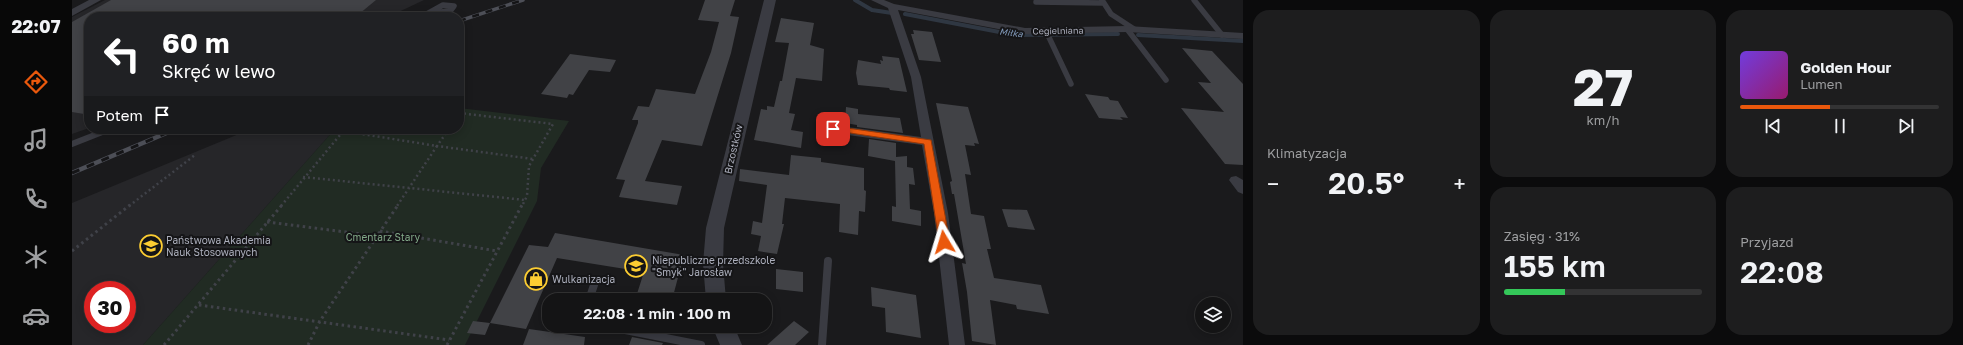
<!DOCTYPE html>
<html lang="pl">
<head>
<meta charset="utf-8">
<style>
  body { margin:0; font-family:"Golos Text",sans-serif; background:#1d1d1e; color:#f1f3f6; height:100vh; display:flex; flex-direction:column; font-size:15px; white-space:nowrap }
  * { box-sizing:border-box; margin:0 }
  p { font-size:13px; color:#9d9ea0 }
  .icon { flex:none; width:22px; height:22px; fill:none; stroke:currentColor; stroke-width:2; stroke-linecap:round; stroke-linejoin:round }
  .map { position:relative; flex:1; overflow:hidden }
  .details { display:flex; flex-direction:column; gap:10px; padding:10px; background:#0b0b0c; width:720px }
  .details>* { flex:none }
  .banner { position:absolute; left:12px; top:12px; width:380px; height:122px; border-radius:16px; box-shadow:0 2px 10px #0003,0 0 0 1px #333334; background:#202124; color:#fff; overflow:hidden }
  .tools { position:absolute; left:1123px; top:297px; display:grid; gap:8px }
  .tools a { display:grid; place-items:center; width:36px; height:36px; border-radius:50%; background:#141415; box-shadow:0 2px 10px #0003,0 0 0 1px #333334; font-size:20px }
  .speed { position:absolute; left:12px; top:281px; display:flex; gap:8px; font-size:20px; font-weight:700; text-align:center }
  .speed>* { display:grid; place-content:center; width:52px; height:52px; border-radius:50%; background:#141415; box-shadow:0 2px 10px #0003,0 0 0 1px #333334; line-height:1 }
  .speed .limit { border:6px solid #d22; background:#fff; color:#111 }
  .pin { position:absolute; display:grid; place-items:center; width:34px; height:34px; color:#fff; margin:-17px; border-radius:8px; box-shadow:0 2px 6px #0006 }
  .me { position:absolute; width:44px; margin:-22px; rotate:353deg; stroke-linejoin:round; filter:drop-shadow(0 0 3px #0008) }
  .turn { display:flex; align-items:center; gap:14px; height:84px; padding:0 12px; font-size:18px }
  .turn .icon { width:52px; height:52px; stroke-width:2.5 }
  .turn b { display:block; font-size:28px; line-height:34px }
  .then { display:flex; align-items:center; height:38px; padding:0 12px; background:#0003; gap:8px; font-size:15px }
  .big { font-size:30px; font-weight:600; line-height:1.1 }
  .details .card { flex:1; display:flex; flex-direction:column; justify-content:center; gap:6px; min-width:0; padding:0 14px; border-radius:16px; background:#1d1d1e }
  .details .dial { align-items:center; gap:0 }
  .dial b { font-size:52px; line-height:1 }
  .song { display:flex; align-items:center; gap:12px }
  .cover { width:48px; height:48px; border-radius:6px; background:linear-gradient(135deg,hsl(260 70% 55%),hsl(320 70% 35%)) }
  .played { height:4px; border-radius:2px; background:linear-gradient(90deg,#ea580c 45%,#333334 45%) }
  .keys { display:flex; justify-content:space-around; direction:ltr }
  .heat { display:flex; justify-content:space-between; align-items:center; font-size:22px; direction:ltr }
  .charge { height:6px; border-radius:3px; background:linear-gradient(90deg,#34c759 31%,#333334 0) }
  .details .tiles { flex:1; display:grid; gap:10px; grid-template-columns:repeat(3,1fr) }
  .card:first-child { grid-row:span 2 }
  .trip { position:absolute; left:470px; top:293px; width:230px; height:40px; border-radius:16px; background:#141415; box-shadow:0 2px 10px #0003,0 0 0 1px #333334; font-weight:600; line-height:40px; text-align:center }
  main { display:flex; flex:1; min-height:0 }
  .menu { display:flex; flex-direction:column; width:72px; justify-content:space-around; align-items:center; background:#080808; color:#9d9ea0 }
  .menu .icon { width:28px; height:28px }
  .menu .current { color:#ea580c }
  .menu b { font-size:18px; color:#f1f3f6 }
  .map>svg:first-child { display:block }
</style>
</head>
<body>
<main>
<nav class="menu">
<b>22:07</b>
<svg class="icon current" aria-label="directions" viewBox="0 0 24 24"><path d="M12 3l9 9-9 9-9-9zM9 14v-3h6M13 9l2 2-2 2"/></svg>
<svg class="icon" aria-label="music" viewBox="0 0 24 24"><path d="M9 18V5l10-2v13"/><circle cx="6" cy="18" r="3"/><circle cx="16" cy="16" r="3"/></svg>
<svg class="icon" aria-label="phone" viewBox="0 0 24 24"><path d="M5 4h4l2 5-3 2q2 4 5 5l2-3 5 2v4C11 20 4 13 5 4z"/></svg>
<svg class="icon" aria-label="climate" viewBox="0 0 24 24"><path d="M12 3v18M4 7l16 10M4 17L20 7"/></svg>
<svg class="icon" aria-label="car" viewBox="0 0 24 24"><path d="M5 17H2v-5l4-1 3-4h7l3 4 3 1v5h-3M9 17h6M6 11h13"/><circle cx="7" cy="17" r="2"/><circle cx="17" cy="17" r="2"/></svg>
</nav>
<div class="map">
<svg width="1171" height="345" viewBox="0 0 1171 345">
  <rect width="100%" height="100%" fill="#1a1a1c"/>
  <path fill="#262629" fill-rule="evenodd" d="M33 0H352L316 17H17V128L0 134V17Z
    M179 129H263L71 345H0V203ZM21 290H55V324H21Z"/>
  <path fill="#212b23" d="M387 108 497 121 469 168 465 201 393 345H71L263 129H387Z"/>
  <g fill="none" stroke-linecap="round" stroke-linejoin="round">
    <path stroke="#2f3742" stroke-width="4" d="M783 0 800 10 820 13
      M833 14 943 35 1046 34
      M1066 35 1171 41"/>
  </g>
  <path fill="#414246" d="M39 0H304L287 14 252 11 244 17H17V110L12 114 0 112V22Z
    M633 0H663L658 16 667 17 659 53 630 146 590 140 573 181 610 186 605 205 547 197 553 180 544 179 566 123V120H560L566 106 577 107 584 89 623 94 639 52 647 22 626 20Z
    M709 18 742 23 738 45 752 49 750 81 724 78 717 113 723 114 719 130 731 132 729 148 682 140 689 109 695 110V106L702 107 708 81H710L717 43 703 42Z
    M841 30 860 32 869 62 847 60 839 34H842Z
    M1110 48 1140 51 1171 84V165L1153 164 1109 108 1152 112 1126 82 1139 83Z
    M498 54 544 60 538 72 517 70 501 95 497 94 495 98 469 94Z
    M810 56 827 58 835 92 818 90 817 88 786 85 784 73 786 60 809 64 808 60 811 61Z
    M1013 94 1036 97 1038 100 1046 101 1056 118 1048 117 1051 120 1027 118Z
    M864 103 896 107 907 144 902 143 903 146 893 145 899 175 893 174 899 214 912 216 919 249H915L922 278 969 285 977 314 945 309 944 305 918 300 924 345 900 341 895 292 890 263 894 264 882 194H880L878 182 880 181Z
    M774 107 786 109V114L828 118 831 133 785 127V125L773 123Z
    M797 139 824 143V157L835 156V167L841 168 843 185 837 184 838 209 849 211V226L820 221V206L824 207 823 161 796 156Z
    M719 155 749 158V162L792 168V190L794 191 793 212 787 211 786 235 767 232 768 204 713 198 710 224H712L705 254 686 251 689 236 679 234 681 221 690 223 695 185 667 181 668 169 717 175Z
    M930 209 955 210 963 230 936 227Z
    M483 233 612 255 600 300H563L572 272 485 258 454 329 418 323 457 245 476 247Z
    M704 269 731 272V292L704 289Z
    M799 287 844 295 849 338 814 332 813 308 800 306Z
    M401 321 418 323 413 335 395 333Z
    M722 321 737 332 723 345H695Z
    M563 326H595L593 332Z
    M457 329 513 337 512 345H451Z
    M560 337 591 343 590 345H557Z"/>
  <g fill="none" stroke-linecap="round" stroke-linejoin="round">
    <path stroke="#404249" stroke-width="2.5" stroke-dasharray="2 3" stroke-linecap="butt" d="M387 113 481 124 457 166 455 196 450 206
      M377 129 365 146 461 159
      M271 131 365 146 325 206
      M231 177 453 200
      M57 206 123 155
      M209 206 273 129"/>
    <path stroke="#404249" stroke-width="3" stroke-dasharray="2.5 3.5" stroke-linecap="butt" d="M195 222 305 236
      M308 231 425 251
      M0 251 58 205
      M127 305 377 340
      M92 345 210 205
      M236 345 248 321 326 205
      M375 345 450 205"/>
    <path stroke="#3a3b42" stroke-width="5.5" d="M1030 0 1039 14 1062 29
      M1122 0 1150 35
      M964 2 1031 3
      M347 17 379 10 382 6 371 5 353 15
      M1055 29 1094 80
      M974 31 999 84"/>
    <path stroke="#3a3b42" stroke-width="6" d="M0 144 38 129"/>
    <path stroke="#3a3b42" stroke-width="8" d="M517 300 522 285
      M533 326 629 345
      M750 345 756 261"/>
    <path fill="#3a3b42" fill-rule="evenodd" d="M17 0H29L0 16V9Z
      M799 0H812L822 4 953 28 1055 26 1171 33V39L1055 32 953 34 826 10 849 77 876 213 893 345H877L862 213 850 145 761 133 755 129 761 125 849 137 839 77 816 8Z
      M1164 176 1171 180V194L1166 192 1157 180 1159 177Z"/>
    <path fill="#3a3b42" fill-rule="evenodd" d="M692 0H704L652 228 651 264 654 300H634L631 264 634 228Z
      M640 326H662L670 345H648Z"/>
    <g stroke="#4d4f57" stroke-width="3.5">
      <path id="rail-far1" d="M387 21 451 0"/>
    </g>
    <g stroke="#4d4f57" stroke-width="4.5">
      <path id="rail" d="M0 173 104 129"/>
    </g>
    <use href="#rail-far1" stroke="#151517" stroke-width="2.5" stroke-dasharray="7" stroke-linecap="butt"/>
    <use href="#rail" stroke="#151517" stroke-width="3" stroke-dasharray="8" stroke-linecap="butt"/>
  </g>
  <path fill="#ea580c" stroke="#983908" d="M761 126 859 140 878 242 876 245H869L867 242 852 144 758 130 757 129Z"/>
  <defs>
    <g id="university-ring" transform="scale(1.15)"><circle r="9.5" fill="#151517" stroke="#fccd32" stroke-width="1.5"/><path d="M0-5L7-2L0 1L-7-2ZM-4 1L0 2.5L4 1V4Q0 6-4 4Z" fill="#fccd32"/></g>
    <g id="school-ring" transform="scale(1.15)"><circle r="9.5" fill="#151517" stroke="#fccd32" stroke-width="1.5"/><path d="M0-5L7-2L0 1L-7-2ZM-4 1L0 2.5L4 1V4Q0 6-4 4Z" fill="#fccd32"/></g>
    <g id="shop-ring" transform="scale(1.15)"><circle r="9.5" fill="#151517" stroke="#fccd32" stroke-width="1.5"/><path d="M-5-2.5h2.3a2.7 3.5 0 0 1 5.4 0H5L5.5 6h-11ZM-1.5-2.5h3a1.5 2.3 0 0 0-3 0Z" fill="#fccd32"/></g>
  </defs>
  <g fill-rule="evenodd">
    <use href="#university-ring" x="79" y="246"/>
    <use href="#school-ring" x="564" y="266"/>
    <use href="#shop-ring" x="464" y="279"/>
  </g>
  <g text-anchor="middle" stroke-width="4" stroke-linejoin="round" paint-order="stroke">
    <g font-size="9" fill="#acafbc" stroke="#151517">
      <text transform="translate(986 31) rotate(-1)" y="3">Cegielniana</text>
    </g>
    <g font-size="9" font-style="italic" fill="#8199b9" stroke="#151517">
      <text transform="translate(939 33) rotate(7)" y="3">Miłka</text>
    </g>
    <g font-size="10" fill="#acafbc" stroke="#151517">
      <text transform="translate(661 149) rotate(-77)" y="4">Brzostków</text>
    </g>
    <g font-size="10" fill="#82a888" stroke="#151517">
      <text x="311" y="241">Cmentarz Stary</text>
    </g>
    <g font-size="10" fill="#acafbc" stroke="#151517" text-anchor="start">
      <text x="94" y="244">Państwowa Akademia<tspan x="94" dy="12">Nauk Stosowanych</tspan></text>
      <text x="580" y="264">Niepubliczne przedszkole<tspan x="580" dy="12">"Smyk" Jarosław</tspan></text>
      <text x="480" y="283">Wulkanizacja</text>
    </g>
  </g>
</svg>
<div class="tools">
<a><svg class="icon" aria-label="layers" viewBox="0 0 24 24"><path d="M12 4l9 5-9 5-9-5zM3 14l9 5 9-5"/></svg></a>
</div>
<div class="speed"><div class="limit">30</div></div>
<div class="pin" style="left:761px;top:129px;background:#d93025"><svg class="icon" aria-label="arrive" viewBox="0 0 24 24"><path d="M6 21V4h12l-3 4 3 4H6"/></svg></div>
<svg class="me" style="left:872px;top:242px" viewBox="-20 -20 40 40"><path d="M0-17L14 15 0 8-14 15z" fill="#ea580c" stroke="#fff" stroke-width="4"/></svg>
<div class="trip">22:08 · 1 min · 100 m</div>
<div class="banner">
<div class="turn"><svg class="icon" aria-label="left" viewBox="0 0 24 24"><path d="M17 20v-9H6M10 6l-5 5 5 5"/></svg><div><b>60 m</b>Skręć w lewo</div></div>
<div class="then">Potem<svg class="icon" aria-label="arrive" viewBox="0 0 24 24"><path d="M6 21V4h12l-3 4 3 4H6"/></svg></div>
</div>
</div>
<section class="details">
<div class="tiles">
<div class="card"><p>Klimatyzacja</p>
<div class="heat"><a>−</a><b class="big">20.5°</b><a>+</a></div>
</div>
<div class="card dial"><b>27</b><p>km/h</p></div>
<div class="card">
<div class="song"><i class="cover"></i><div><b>Golden Hour</b><p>Lumen</p></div></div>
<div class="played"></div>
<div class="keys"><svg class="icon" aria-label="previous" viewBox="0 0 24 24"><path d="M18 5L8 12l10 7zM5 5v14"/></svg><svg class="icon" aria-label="pause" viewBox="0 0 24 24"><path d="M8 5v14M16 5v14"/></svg><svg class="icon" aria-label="next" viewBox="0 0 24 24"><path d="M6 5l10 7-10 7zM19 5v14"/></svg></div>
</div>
<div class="card"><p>Zasięg · 31%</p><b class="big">155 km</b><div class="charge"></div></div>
<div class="card"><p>Przyjazd</p><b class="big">22:08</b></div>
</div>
</section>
</main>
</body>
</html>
